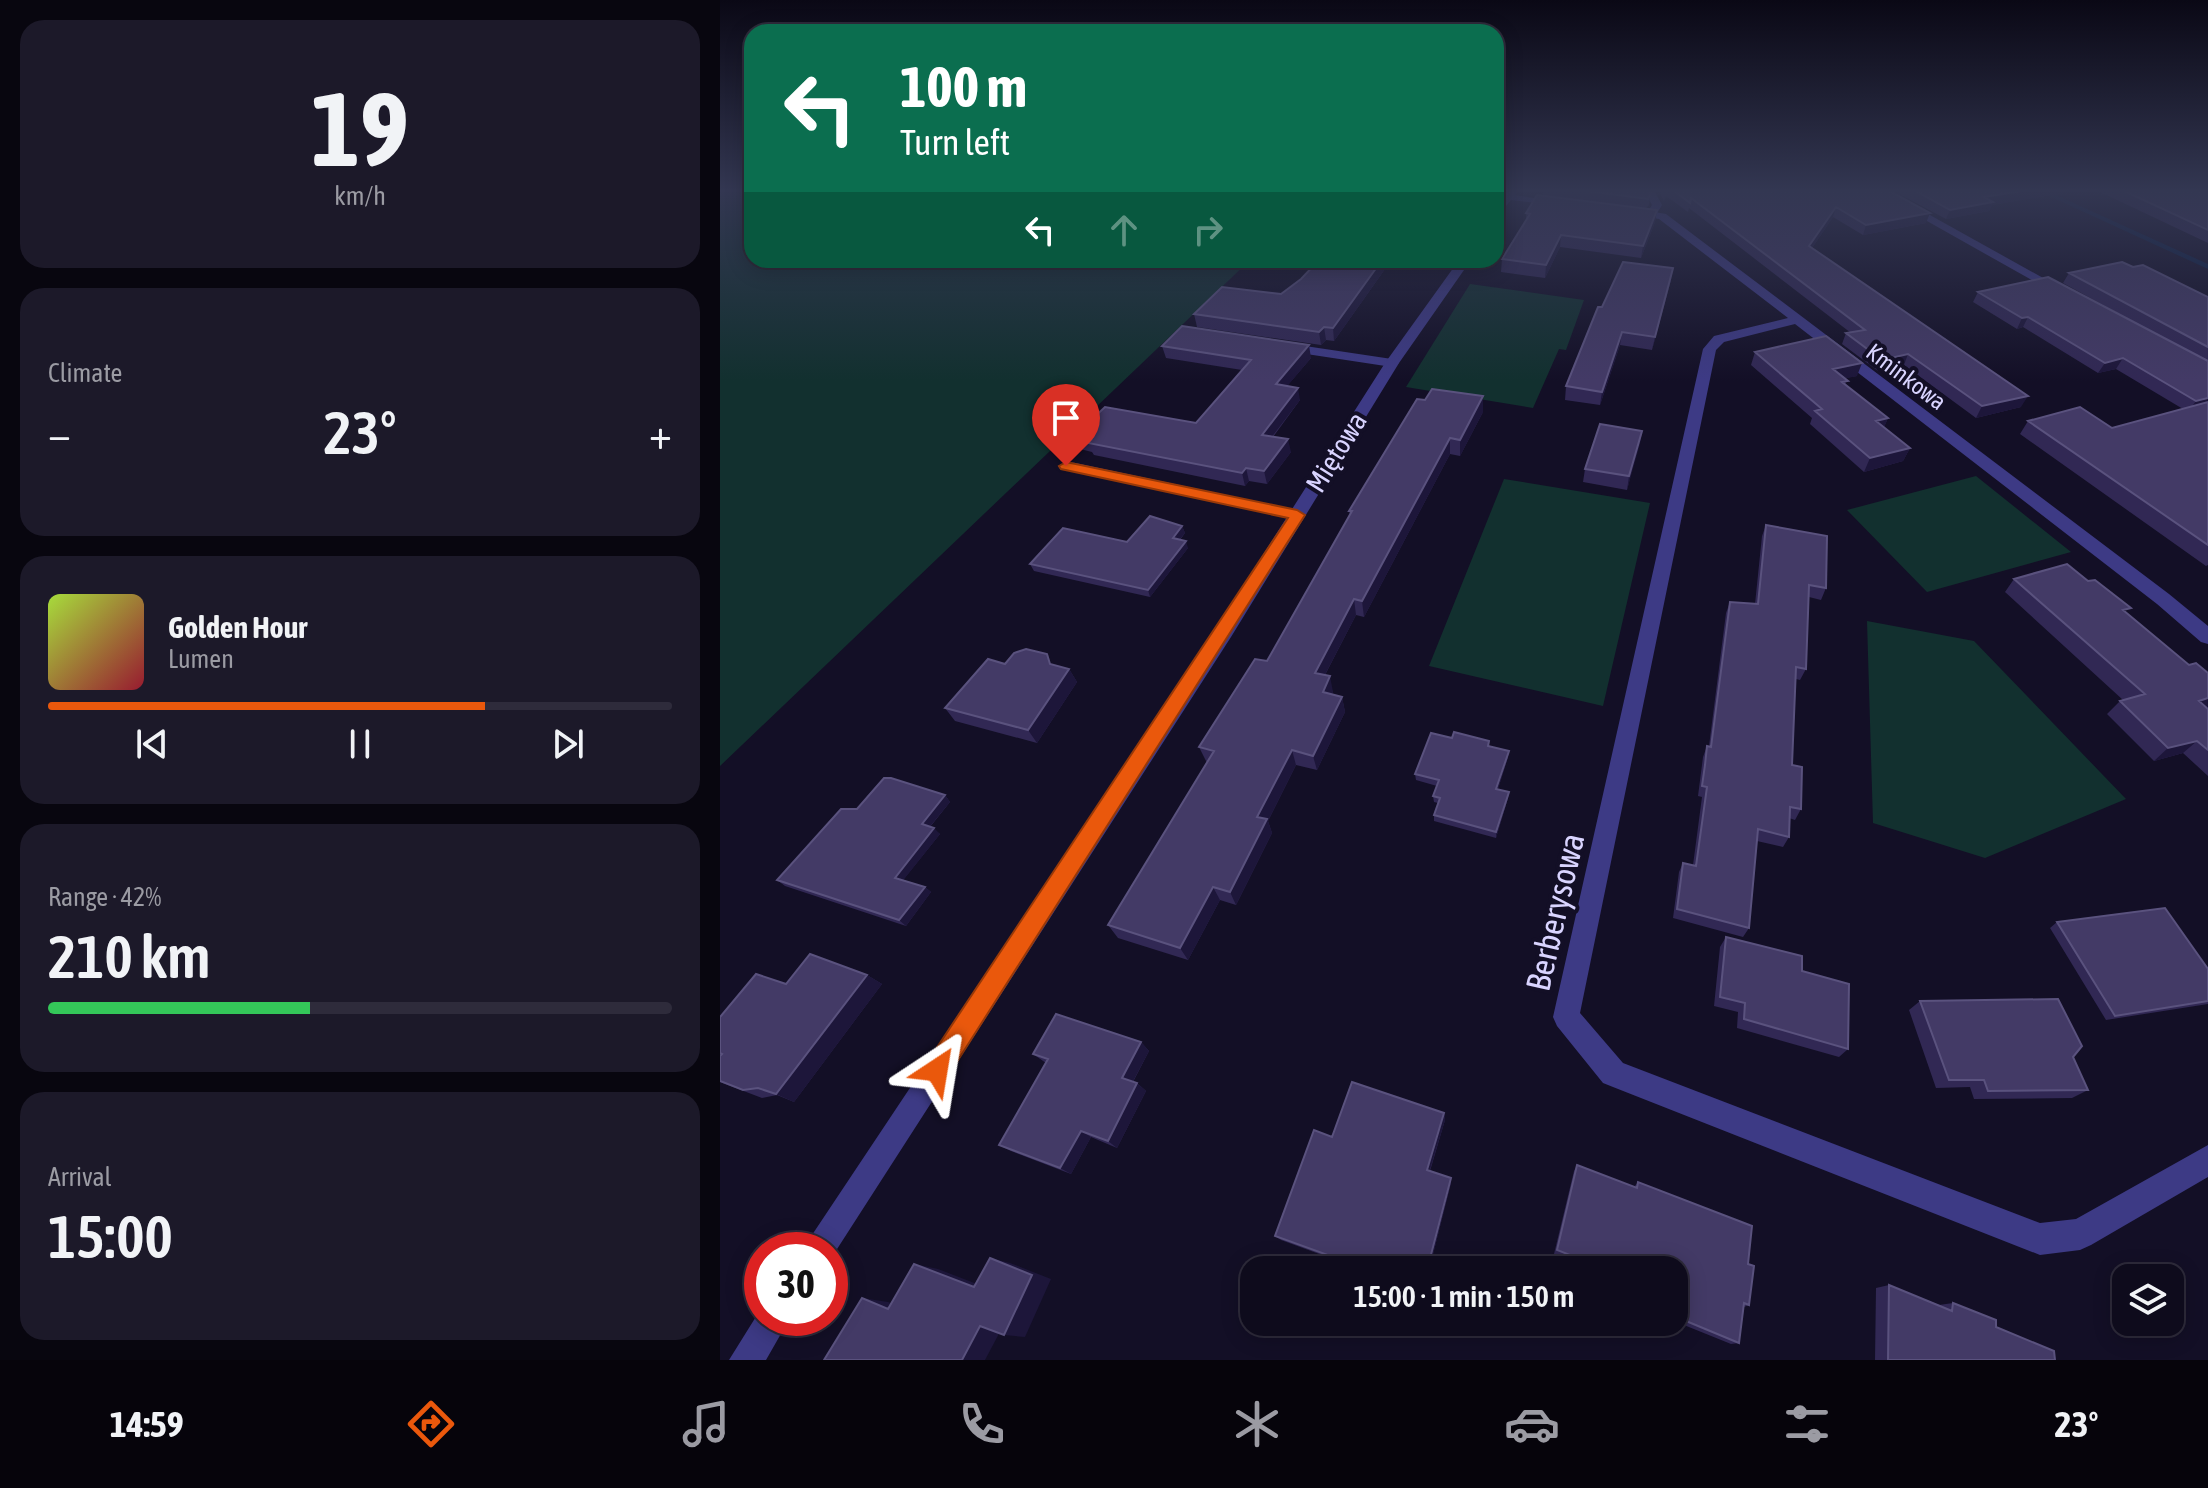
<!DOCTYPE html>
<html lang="en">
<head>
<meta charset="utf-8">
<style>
  body { margin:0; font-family:"Asap Condensed",sans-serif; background:#1c1929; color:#f1f3f6; height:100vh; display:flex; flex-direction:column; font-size:30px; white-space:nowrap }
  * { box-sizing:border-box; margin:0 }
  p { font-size:26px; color:#9b9ba3 }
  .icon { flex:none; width:44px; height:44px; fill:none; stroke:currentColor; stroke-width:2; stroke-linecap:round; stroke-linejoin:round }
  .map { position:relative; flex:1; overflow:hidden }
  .drawer { display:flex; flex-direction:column; gap:20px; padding:20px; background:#08060f; width:720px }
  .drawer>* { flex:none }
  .hud { position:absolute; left:24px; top:24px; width:760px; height:244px; border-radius:24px; box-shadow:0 4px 20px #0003,0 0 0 2px #2e2b3b; background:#0b6e4f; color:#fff; overflow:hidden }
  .tools { position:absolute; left:1392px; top:1264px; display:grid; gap:16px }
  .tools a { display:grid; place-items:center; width:72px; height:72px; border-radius:16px; background:#0e0b1c; box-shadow:0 4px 20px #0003,0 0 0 2px #2e2b3b; font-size:40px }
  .speed { position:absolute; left:24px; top:1232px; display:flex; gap:16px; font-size:40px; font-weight:700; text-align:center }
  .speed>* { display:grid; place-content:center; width:104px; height:104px; border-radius:50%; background:#0e0b1c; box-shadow:0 4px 20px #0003,0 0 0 2px #2e2b3b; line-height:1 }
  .speed .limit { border:12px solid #d22; background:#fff; color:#111 }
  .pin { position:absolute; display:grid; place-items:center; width:68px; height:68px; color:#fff; margin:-82px -34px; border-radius:50% 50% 50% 0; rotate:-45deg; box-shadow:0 0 8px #0007 }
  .pin .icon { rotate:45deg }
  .me { position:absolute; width:88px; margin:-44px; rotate:33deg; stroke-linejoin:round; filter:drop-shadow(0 0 6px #0008) }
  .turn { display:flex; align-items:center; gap:28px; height:168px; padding:0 24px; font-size:36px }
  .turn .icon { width:104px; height:104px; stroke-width:2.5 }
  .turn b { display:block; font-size:56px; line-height:68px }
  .lanes { display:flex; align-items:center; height:76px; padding:0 24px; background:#0003; justify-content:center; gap:40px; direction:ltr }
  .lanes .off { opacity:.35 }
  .big { font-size:60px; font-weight:600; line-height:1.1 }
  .drawer .tile { flex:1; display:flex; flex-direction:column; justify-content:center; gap:12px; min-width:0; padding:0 28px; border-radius:24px; background:#1c1929 }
  .drawer .dial { align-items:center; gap:0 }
  .dial b { font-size:104px; line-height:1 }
  .song { display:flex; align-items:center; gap:24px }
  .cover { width:96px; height:96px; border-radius:12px; background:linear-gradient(135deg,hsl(80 70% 55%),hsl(350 70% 35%)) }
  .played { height:8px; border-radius:4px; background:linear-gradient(90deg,#ea580c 70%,#2e2b3b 70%) }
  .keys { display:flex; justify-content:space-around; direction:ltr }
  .heat { display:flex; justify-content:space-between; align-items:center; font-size:44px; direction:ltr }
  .charge { height:12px; border-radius:6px; background:linear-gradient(90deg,#34c759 42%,#2e2b3b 0) }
  .trip { position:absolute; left:520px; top:1256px; width:448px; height:80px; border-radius:24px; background:#0e0b1c; box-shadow:0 4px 20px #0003,0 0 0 2px #2e2b3b; font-weight:600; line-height:80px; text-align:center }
  .menu { display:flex; height:128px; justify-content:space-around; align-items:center; background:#06040b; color:#9b9ba3 }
  .menu .icon { width:56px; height:56px }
  .menu .selected { color:#ea580c }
  .menu b { font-size:36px; color:#f1f3f6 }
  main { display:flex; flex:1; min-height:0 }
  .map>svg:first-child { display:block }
</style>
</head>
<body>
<main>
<section class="drawer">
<div class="tile dial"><b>19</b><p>km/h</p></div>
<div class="tile"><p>Climate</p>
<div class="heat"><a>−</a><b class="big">23°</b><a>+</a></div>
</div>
<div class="tile">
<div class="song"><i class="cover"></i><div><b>Golden Hour</b><p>Lumen</p></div></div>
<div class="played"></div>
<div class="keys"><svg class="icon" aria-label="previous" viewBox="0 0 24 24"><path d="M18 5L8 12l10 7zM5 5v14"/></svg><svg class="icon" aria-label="pause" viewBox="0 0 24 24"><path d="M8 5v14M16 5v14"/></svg><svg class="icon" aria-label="next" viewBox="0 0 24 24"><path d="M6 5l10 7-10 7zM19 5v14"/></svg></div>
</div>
<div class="tile"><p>Range · 42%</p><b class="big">210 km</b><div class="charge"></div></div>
<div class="tile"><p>Arrival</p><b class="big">15:00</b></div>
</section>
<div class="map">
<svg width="1488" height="1360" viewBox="0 0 1488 1360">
  <rect width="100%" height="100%" fill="#130f26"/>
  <path fill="#12302f" d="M0 190H32V260H530L0 766Z
    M750 284 864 300 846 350 839 349 813 408 686 387Z
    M1256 476 1351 552 1207 592 1127 510Z
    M784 479 930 503 883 706 709 666Z
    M1147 621 1254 641 1406 799 1265 858 1153 823Z"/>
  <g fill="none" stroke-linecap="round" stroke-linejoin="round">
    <path fill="#0a1f44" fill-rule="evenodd" d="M1316 190H1325L1488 264V269Z"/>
    <path fill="#3d3a85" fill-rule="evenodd" d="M924 190H934L942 205 936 215 927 213 932 205Z
      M565 343 672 359 679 363 672 367 560 350V344Z
      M346 461 577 510 585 515 577 520 340 469 338 466Z"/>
    <path fill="#3d3a85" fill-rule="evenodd" d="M788 190H798L795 195 846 203 841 206 791 200 776 218V207Z
      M1152 190H1165L1350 293 1340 296Z
      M912 208 946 214 1449 594 1488 626V644L1481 642 1437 604 1075 324 1004 342 996 350 860 1013 903 1063 1320 1223 1356 1219 1488 1145V1177L1371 1245 1360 1250 1320 1255 893 1087 883 1083 837 1026 833 1017 983 349 994 336 1068 318 939 219 908 213V209Z
      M739 260H751L679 363 511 637 110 1260V1250H82L497 627 665 363Z
      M42 1307V1318H70L46 1360H9Z"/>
  </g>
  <path fill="#312854" d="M823 190H928L930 195 929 205 926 208 823 196Z
    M938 190H1168L1206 223 1143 235 1113 217 1092 248 1301 407 1256 418 1184 365 1158 371 1122 344 1126 333H1131L969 208 968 212 946 196 944 201Z
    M1172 190H1360L1272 205 1269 211 1226 219Z
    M1376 190H1488V243Z
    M937 210 935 222 921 258 840 247 825 278 781 272 782 259 806 221V213Z
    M599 260H670V262L614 341 606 340 601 345 477 327 474 314 561 294 581 279Z
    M1413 267 1488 297V565L1486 566 1300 434 1308 421 1392 428 1463 409 1396 369 1378 373 1303 327 1297 329 1253 302 1258 292 1449 341 1343 283 1349 273Z
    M951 280 932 350 900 345 880 405 845 400 846 386 882 307Z
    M442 346 591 358 567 386 580 400 553 437 571 452 547 484 529 481 525 486 374 455 372 452 360 449 354 436 476 423 522 370 446 358Z
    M1035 352 1137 376 1125 378 1126 386 1168 418 1164 427 1190 448 1183 461 1144 472 1090 424 1092 418 1031 365Z
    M763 412 740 456 730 454 644 617 636 615 605 675 613 692 612 694 622 697 625 712 597 770 576 765 548 821 552 833 516 905 500 900 468 960 398 938 388 925 487 763 479 747 547 661 630 515 629 511Z
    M922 431 907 490 863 482 865 469Z
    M1046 525 1106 588 1101 600 1089 597 1086 669 1080 680 1076 679 1072 765 1081 809 1075 820 1069 818V837L1063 847 1037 841 1029 928 1023 937 953 918 959 872 963 863 973 865 982 797 978 796 983 757 987 746H989L1006 613 1010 602 1035 604 1042 536Z
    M462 526 465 533 460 540 468 548 430 597 314 571 310 564 407 542Z
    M1294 579 1406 613 1469 665 1488 673V707L1486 708 1488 709V776L1463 753 1434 761 1387 714 1400 701 1403 700 1285 592Z
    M285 664 333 665 349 669 357 682 317 743 235 721 225 708Z
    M732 738 769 741V746L788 757 778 789 789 792 788 798 776 838 714 821V815L718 803 714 802 713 796 717 786 696 780 695 774Z
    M225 795 230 802 210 827 220 834 183 880 205 887 211 892 186 926 65 886 57 880 137 809Z
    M1337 922 1488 969V1004L1386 1020 1330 928Z
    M1006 937 1082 971 1128 1049 1119 1057 1017 1028 1018 1012 994 1006 1000 947Z
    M147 975 162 984 74 1102 57 1095 42 1098 0 1082 1 1054H0V1017L66 984Z
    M1200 1001 1353 1057 1368 1090 1352 1098 1254 1099 1250 1087 1216 1088 1189 1010Z
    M421 1042 429 1051 413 1082 417 1083 426 1091 397 1148 371 1137 351 1174 291 1151 279 1145 326 1063 313 1054Z
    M724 1113 725 1120 710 1171 731 1183 709 1270H643L561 1240 555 1236 612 1137Z
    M857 1165 914 1187 918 1182 1028 1264 1029 1305 1024 1307 1019 1343 1011 1344 954 1321V1270H876L834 1254 854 1171Z
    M1169 1285 1219 1305 1233 1303 1335 1360H1155L1156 1288Z"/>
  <path fill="#1d163a" d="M1307 190H1360L1272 205 1269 211 1226 219 1230 210 1264 197Z
    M1116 207 1113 217 1086 257 1089 246Z
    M937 210 935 222 921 258 923 246Z
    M1210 213 1206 223 1143 235 1146 225Z
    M841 235 840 247 825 278 826 265Z
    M662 260H670V262L614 341 613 328Z
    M953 268 951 280 932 350 935 337Z
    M1308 317 1303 327 1297 329 1302 318Z
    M604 327 606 340 601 345 599 332Z
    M902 332 900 345 880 405 882 392Z
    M589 345 591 358 558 397 556 384Z
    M1188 354 1184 365 1158 371 1162 360Z
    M1403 358 1396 369 1378 373 1385 363Z
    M1142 363 1137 376 1109 382 1113 369Z
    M578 388 580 400 544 447 542 435Z
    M763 396V412L740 456V440Z
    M1308 396 1301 407 1256 418 1262 406Z
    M1488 398V407L1468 412 1476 401Z
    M1168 418 1162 432 1156 421Z
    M922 431 920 444 907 490 909 476Z
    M730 438V454L644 617 642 601Z
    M568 439 571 452 547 484 544 471Z
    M1190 448 1183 461 1144 472 1150 458Z
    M526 468 529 481 525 486 522 473Z
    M462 526 465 533 455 545 453 538Z
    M466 541 468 548 430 597 428 590Z
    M634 599 636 615 598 688 595 673Z
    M349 669 357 682 317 743 308 730Z
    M610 676 613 692 606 707 603 692Z
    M622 697 625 712 597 770 593 756Z
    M1488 698V707L1464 714 1479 701Z
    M1477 741 1463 753 1434 761 1448 748Z
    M572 750 576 765 548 821 552 833 516 905 510 892 537 817Z
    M789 751 788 757 776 795V789Z
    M789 792 788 798 776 838V832Z
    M225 795 230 802 207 830 202 824Z
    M214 828 220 834 181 883 175 878Z
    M205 887 211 892 186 926 179 920Z
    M493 887 500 900 468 960 460 948Z
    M147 975 162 984 74 1102 56 1094Z
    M421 1042 429 1051 411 1085 402 1078Z
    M417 1083 426 1091 397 1148 388 1141Z
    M724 1113 725 1120 708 1176 707 1170Z
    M361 1131 371 1137 351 1174 340 1168Z
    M731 1178V1183L709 1270H707Z
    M270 1258 290 1263 331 1279 305 1337 284 1335Z
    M194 1264 218 1269 275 1291 254 1287Z
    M142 1298 168 1302 193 1312 168 1309Z
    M260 1326 282 1328 265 1360H242Z"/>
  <path fill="#433a66" stroke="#5a527e" stroke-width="2" d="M860 190H928L930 195 928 199Z
    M953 190H1168L1210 213 1146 225 1116 207 1089 246 1308 396 1262 406 1188 354 1162 360 1126 333 1145 330 971 198 970 203Z
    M1194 190H1307L1264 197 1273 202 1230 210Z
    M1402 190H1488V230Z
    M817 195 937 210 923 246 841 235 826 265 782 259 810 214 806 213Z
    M599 260H662L613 328 604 327 599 332 474 314 502 287 561 294 581 279Z
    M903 262 953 268 935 337 902 332 882 392 846 386 878 307H882Z
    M1402 262 1413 267 1423 265 1488 297V347L1349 273Z
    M1328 277 1488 361V398L1476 401 1403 358 1385 363 1308 317 1302 318 1258 292Z
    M462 326 589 345 556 384 578 388 542 435 568 439 544 471 526 468 522 473 368 443 371 440 354 436 385 407 476 423 531 360 442 346Z
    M1106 336 1142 363 1113 369 1128 381 1122 382 1168 418 1156 421 1190 448 1150 458 1095 411 1102 409 1035 352Z
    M712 389 763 396 740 440 730 438 642 601 634 599 595 673 610 676 603 692 622 697 593 756 572 750 537 817 547 819 510 892 493 887 460 948 388 925 494 751 479 747 535 659 547 661 632 511H629L697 399 705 400Z
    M1488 402V545L1308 421 1360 407 1392 428Z
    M880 424 922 431 909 476 865 469Z
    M430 516 462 526 453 538 466 541 428 590 310 564 343 528 407 542Z
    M1046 525 1107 536 1106 588 1089 585 1086 669 1076 667 1072 765 1082 767 1081 809 1070 807 1069 837 1038 829 1029 928 957 909 963 863 976 866 987 787 982 786 985 765 987 746 991 747 1010 602 1038 604Z
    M1347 564 1368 581 1375 580 1411 608 1403 610 1469 665 1476 663 1488 673V698L1479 701 1488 709V750L1477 741 1448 748 1400 701 1425 694 1294 579Z
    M306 649 327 654 330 664 349 669 308 730 225 708 268 659 285 664 294 653Z
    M734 732 769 741 768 746 789 751 776 789 789 792 776 832 714 815 720 798 713 796 719 780 695 774 711 733 732 738Z
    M164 778H171L225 795 202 824 214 828 175 878 205 887 179 920 57 880 121 809H137Z
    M1445 908 1488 969V1001L1395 1016 1337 922Z
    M1006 937 1082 956V971L1129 984 1128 1049 1024 1019 1025 1003 1000 997Z
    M90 954 147 975 56 1094 38 1088 23 1090 0 1081V1056L2 1054 0 1053V1017L36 974 66 984Z
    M1338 999 1362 1046 1353 1057 1368 1090 1268 1091 1264 1080H1229L1200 1001Z
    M336 1014 421 1042 402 1078 417 1083 388 1141 361 1131 340 1168 279 1145 328 1059 313 1054Z
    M632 1082 724 1113 707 1170 731 1178 707 1270H649L555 1236 594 1130 612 1137Z
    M857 1165 917 1188 918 1182 1032 1226 1028 1264 1034 1266 1029 1305 1024 1303 1019 1343 954 1316V1270H888L837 1250Z
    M270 1258 312 1275 284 1335 260 1326 242 1360H104L142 1298 168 1309 194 1264 254 1287Z
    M1169 1285 1232 1311 1233 1303 1276 1320V1327L1334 1351 1335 1360H1168Z"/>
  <linearGradient id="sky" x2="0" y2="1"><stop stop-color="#0a0815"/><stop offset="0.5" stop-color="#333752"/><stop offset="1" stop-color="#333752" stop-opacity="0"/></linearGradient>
  <rect width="1488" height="381" fill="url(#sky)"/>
  <path fill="#ea580c" stroke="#983908" stroke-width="2" d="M346 462 577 510 585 515 226 1079 217 1082 208 1079 204 1070 208 1061 568 518 341 469 339 466Z"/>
  <g text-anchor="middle" stroke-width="8" stroke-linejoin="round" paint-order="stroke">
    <g font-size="24" fill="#d9d4ff" stroke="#130f26">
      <text transform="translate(1186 377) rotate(37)" y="8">Kminkowa</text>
    </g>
    <g font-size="28" fill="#d9d4ff" stroke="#130f26">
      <text transform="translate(616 452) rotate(-58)" y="10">Miętowa</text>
    </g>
    <g font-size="34" fill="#d9d4ff" stroke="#130f26">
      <text transform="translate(835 912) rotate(-77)" y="12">Berberysowa</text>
    </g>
  </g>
</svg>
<div class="tools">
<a><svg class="icon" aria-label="layers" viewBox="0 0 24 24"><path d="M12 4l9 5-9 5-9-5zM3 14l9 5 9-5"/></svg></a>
</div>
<div class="speed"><div class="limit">30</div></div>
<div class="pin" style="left:346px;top:466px;background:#d93025"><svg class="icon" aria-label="arrive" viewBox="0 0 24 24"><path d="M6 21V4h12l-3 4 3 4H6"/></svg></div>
<svg class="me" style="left:217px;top:1070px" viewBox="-20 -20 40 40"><path d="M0-17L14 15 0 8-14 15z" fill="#ea580c" stroke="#fff" stroke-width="4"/></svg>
<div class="trip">15:00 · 1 min · 150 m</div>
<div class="hud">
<div class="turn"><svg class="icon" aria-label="left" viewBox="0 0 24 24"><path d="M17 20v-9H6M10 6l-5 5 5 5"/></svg><div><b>100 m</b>Turn left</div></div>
<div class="lanes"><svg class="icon" aria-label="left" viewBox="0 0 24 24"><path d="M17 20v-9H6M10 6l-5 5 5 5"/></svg><svg class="icon off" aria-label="ahead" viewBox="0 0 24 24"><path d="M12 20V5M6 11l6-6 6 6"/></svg><svg class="icon off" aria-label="right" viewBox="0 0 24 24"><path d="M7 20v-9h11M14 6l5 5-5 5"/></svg></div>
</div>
</div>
</main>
<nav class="menu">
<b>14:59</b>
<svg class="icon selected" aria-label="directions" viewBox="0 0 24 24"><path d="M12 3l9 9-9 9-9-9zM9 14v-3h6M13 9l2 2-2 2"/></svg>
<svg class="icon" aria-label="music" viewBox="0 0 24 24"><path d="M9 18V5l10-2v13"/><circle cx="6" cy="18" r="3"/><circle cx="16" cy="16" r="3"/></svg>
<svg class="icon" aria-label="phone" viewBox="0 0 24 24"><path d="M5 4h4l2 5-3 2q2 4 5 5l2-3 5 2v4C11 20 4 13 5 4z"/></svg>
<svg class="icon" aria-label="climate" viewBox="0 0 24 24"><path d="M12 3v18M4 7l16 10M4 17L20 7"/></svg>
<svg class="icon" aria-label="car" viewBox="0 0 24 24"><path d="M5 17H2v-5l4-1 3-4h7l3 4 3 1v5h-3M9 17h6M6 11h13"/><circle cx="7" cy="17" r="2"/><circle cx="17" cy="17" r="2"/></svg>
<svg class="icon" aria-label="filters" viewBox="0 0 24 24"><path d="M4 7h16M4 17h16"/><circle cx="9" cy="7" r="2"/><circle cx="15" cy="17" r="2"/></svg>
<b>23°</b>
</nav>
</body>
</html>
